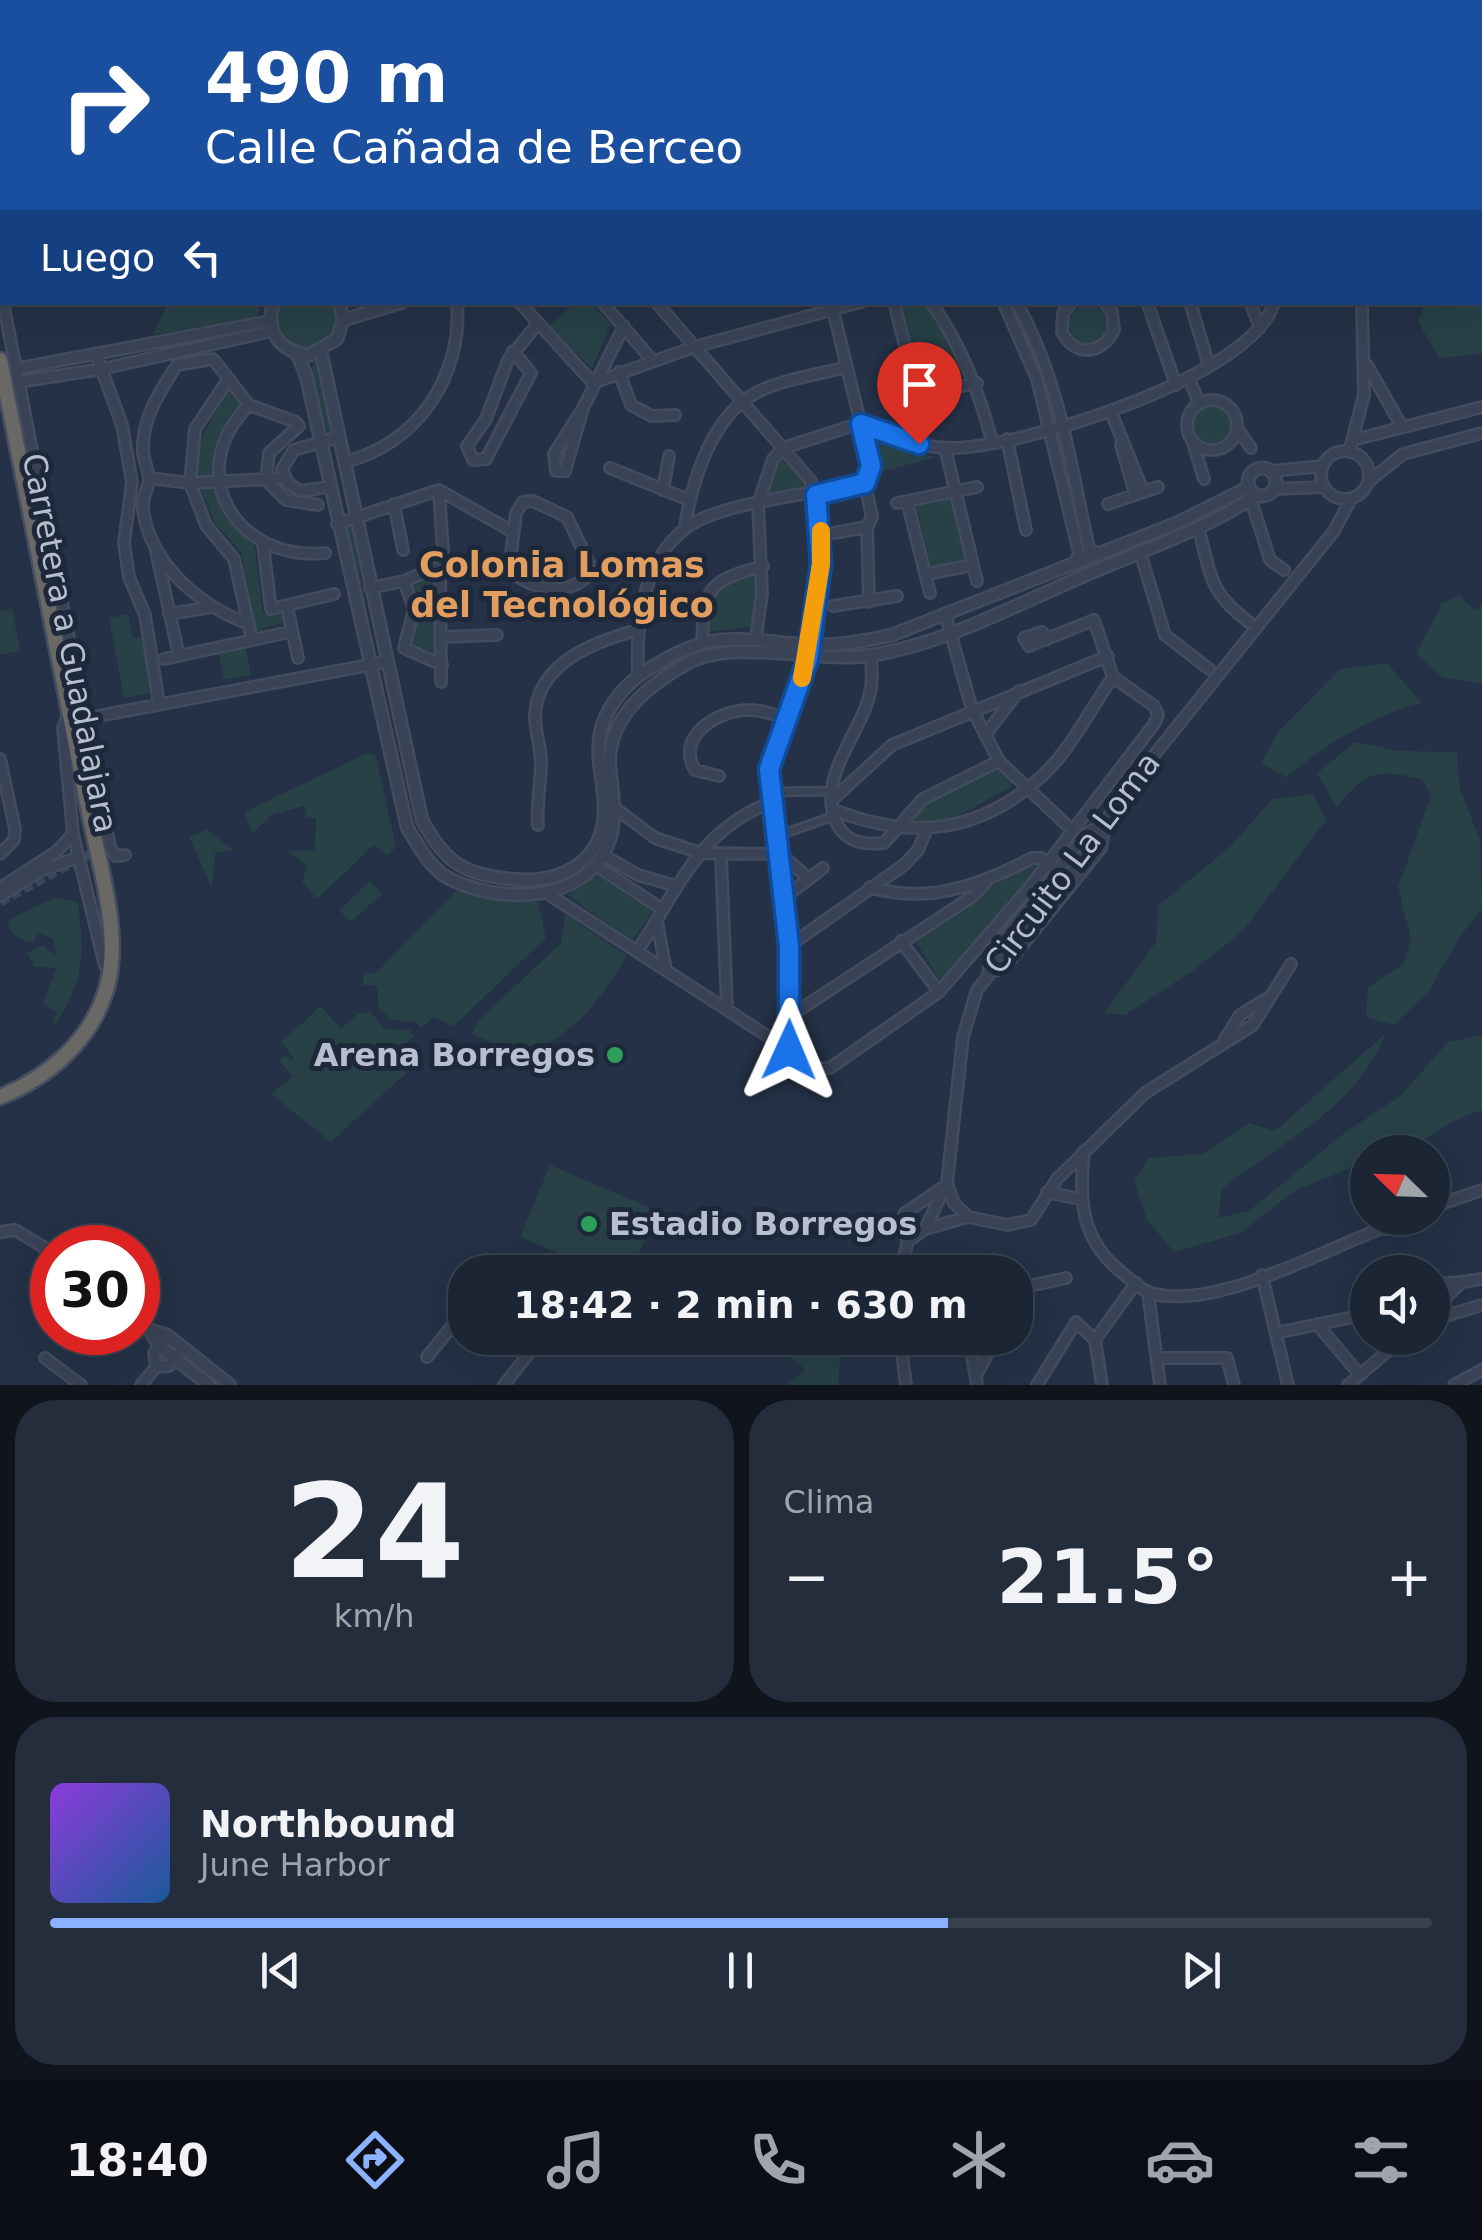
<!DOCTYPE html>
<html lang="es">
<head>
<meta charset="utf-8">
<style>
  body { margin:0; font-family:"DejaVu Sans",sans-serif; background:#242d3c; color:#f1f3f6; height:100vh; display:flex; flex-direction:column; font-size:38px; white-space:nowrap }
  * { box-sizing:border-box; margin:0 }
  p { font-size:32px; color:#a0a5ac }
  .icon { flex:none; width:55px; height:55px; fill:none; stroke:currentColor; stroke-width:2; stroke-linecap:round; stroke-linejoin:round }
  .map { position:relative; height:1385px; overflow:hidden }
  .panel { display:flex; flex-direction:column; gap:15px; padding:15px; background:#0f141d; flex:1 }
  .panel>* { flex:none }
  .guide { position:absolute; left:0px; top:0px; width:1482px; height:305px; box-shadow:0 10px 40px #0002,0 0 0 2px #39424f; background:#1a4fa0; color:#fff; overflow:hidden }
  .needle { width:65px; rotate:293deg }
  .fabs { position:absolute; left:1350px; top:1135px; display:grid; gap:20px }
  .fabs a { display:grid; place-items:center; width:100px; height:100px; border-radius:50%; background:#1b2534; box-shadow:0 10px 40px #0002,0 0 0 2px #39424f; font-size:50px }
  .speed { position:absolute; left:30px; top:1225px; display:flex; gap:20px; font-size:50px; font-weight:700; text-align:center }
  .speed>* { display:grid; place-content:center; width:130px; height:130px; border-radius:50%; background:#1b2534; box-shadow:0 10px 40px #0002,0 0 0 2px #39424f; line-height:1 }
  .speed .limit { border:15px solid #d22; background:#fff; color:#111 }
  .pin { position:absolute; display:grid; place-items:center; width:85px; height:85px; color:#fff; margin:-102px -42px; border-radius:50% 50% 50% 0; rotate:-45deg; box-shadow:0 0 10px #0007 }
  .pin .icon { rotate:45deg }
  .me { position:absolute; width:110px; margin:-55px; rotate:1deg; stroke-linejoin:round; filter:drop-shadow(0 0 8px #0008) }
  .turn { display:flex; align-items:center; gap:35px; height:210px; padding:0 40px; font-size:45px }
  .turn .icon { width:130px; height:130px; stroke-width:2.5 }
  .turn b { display:block; font-size:70px; line-height:85px }
  .then { display:flex; align-items:center; height:95px; padding:0 40px; background:#0003; gap:20px; font-size:38px }
  .big { font-size:75px; font-weight:600; line-height:1.1 }
  .panel .card { flex:1; display:flex; flex-direction:column; justify-content:center; gap:15px; min-width:0; padding:0 35px; border-radius:40px; background:#242d3c }
  .panel .dial { align-items:center; gap:0 }
  .dial b { font-size:130px; line-height:1 }
  .song { display:flex; align-items:center; gap:30px }
  .cover { width:120px; height:120px; border-radius:15px; background:linear-gradient(135deg,hsl(270 70% 55%),hsl(210 70% 35%)) }
  .played { height:10px; border-radius:5px; background:linear-gradient(90deg,#8bb2ff 65%,#39424f 65%) }
  .keys { display:flex; justify-content:space-around; direction:ltr }
  .heat { display:flex; justify-content:space-between; align-items:center; font-size:55px; direction:ltr }
  .panel .tiles { flex:1; display:grid; gap:15px; grid-template-columns:1fr 1fr }
  .card:last-child { grid-column:span 2 }
  .trip { position:absolute; left:448px; top:1255px; width:585px; height:100px; border-radius:40px; background:#1b2534; box-shadow:0 10px 40px #0002,0 0 0 2px #39424f; font-weight:600; line-height:100px; text-align:center }
  .dock { display:flex; height:160px; justify-content:space-around; align-items:center; background:#0b0f15; color:#a0a5ac }
  .dock .icon { width:70px; height:70px }
  .dock .selected { color:#8bb2ff }
  .dock b { font-size:45px; color:#f1f3f6 }
  .map>svg:first-child { display:block }
</style>
</head>
<body>
<div class="map">
<svg width="1482" height="1385" viewBox="0 0 1482 1385">
  <rect width="100%" height="100%" fill="#243146"/>
  <path fill="#274147" d="M1482 169V354L1439 358 1418 322 1425 303 1480 302Z
    M576 302 591 303 611 325 592 368 549 326Z
    M168 303H252L260 308 257 317 153 335Z
    M276 303H337V334L319 350 298 352 277 337Z
    M900 303H925L950 336 966 372 942 380 920 369Z
    M1069 324a19 19 0 1 1 38 0a19 19 0 1 1-38 0Z
    M313 361 318 363 333 432 329 437 312 379Z
    M226 389 242 405 218 437 213 477 191 478 195 440 200 441 214 414 210 409Z
    M1193 424a19 19 0 1 1 38 0a19 19 0 1 1-38 0Z
    M872 430 908 451 937 457 880 472Z
    M783 452 808 486 762 495Z
    M216 486 230 516 254 541 263 613 285 609 288 627 282 623 263 628V633L255 630 241 552 214 522 200 487Z
    M951 493 969 558 931 567 916 504Z
    M346 525 352 528 374 650 368 649Z
    M437 571 436 590 429 591V618L436 619 437 654 408 642 419 613 411 579Z
    M751 574 758 575 751 627 708 632C705 597 719 583 751 574Z
    M1459 595 1475 610 1482 605V684L1442 677 1416 654 1442 603Z
    M12 608 20 651 0 655V611Z
    M128 614 133 638 143 637 152 693 124 698 109 618Z
    M245 646 251 675 224 680 218 651Z
    M1387 663 1422 703C1368 717 1330 743 1286 777L1261 764 1277 733 1340 669Z
    M1355 742 1400 751 1457 752 1460 789 1480 840 1482 909 1459 938 1429 991 1394 1025 1366 1017 1368 987 1404 963 1411 939 1398 887 1431 796 1422 779C1376 769 1367 771 1337 807L1317 773Z
    M367 753 376 756 396 847 387 856 374 845 317 899 302 882 307 866 288 851 315 850 316 818 307 817 304 806 272 815 252 834 244 812Z
    M1001 768 1015 781 1010 787C984 801 944 830 913 821L927 800Z
    M1313 794 1326 820 1243 931 1194 970 1125 1015 1104 1013 1156 942 1158 906 1232 845 1272 799Z
    M207 830 234 850 215 853 212 888 189 837Z
    M1034 859 1039 862 1028 880 944 978H938L913 937Z
    M599 874 654 909 632 941 567 895Z
    M370 881 382 894 351 922 339 910Z
    M456 891 538 902 546 938 454 1026 433 1017 421 1028 415 1022 391 1020 378 1007V986L363 985 364 973H376Z
    M55 898 78 902C84 956 86 978 54 1026L53 1019 58 1013 43 1003 56 968 35 967 27 953 43 945 57 957 53 939 38 933 34 943C21 941 14 936 7 925L11 918Z
    M565 914 627 956C611 981 596 1006 574 1025 559 1038 544 1043 531 1059L472 1034 479 1020 561 943Z
    M321 1006 341 1029 358 1014 370 1011 385 1029 410 1030 414 1036 403 1047 416 1064 331 1142 271 1094 293 1077 279 1061 286 1055 291 1061 294 1058 281 1042Z
    M1385 1034C1356 1110 1281 1141 1221 1190L1219 1218 1249 1211 1344 1133 1400 1096 1448 1042 1482 1035V1110C1435 1124 1425 1152 1368 1152L1367 1162 1296 1190 1240 1233 1174 1252 1147 1220 1134 1181 1149 1158 1203 1154 1249 1123 1275 1131Z
    M550 1165 658 1211 631 1272H605L520 1237Z
    M770 1338H842L838 1385H787L805 1370Z"/>
  <g fill="none" stroke-linecap="round" stroke-linejoin="round">
    <path stroke="#3a465a" stroke-width="9" stroke-dasharray="9 4.5" stroke-linecap="butt" d="M0 902 99 849 102 836 94 786"/>
    <path stroke="#3a465a" stroke-width="10" stroke-dasharray="10 5" stroke-linecap="butt" d="M0 110 2 111"/>
    <g stroke="#434c5e" stroke-width="11">
      <path id="pedestrian" d="M772 792 830 791
        M777 836 834 816"/>
    </g>
    <g stroke="#434c5e" stroke-width="14">
      <path id="minor" d="M969 0 970 2
        M1112 0 1113 2
        M1153 2 1160 0
        M1395 2V0
        M1478 2 1481 0
        M0 288 2 298
        M3 302 110 847 116 856 125 855
        M519 302 593 383
        M602 302 652 360
        M656 302 811 481 821 564 808 659 769 769 789 946V1050
        M831 302 871 466 865 483
        M894 302 912 374C929 396 953 388 977 383
        M931 302C962 347 978 389 992 441
        M1003 302 1037 379 1079 553 1074 565
        M1016 302C1059 377 1071 466 1089 549L1100 555
        M1072 302 1063 313 1062 332C1075 357 1102 355 1114 330L1112 312 1104 302
        M1147 302 1176 385
        M1190 302 1209 366
        M1250 302 1260 328
        M513 351 531 373 486 459 473 460 467 446 486 419 508 360 538 323
        M96 354 122 425 132 482 124 543 129 577 145 615 159 704
        M1367 365 1402 427
        M15 369 270 321
        M619 372 631 405 652 416 675 415
        M1189 378 1199 403
        M227 381 195 429 190 483 206 525 234 559 252 640
        M18 382 102 369 272 331
        M593 383 694 347 861 302
        M1187 425a25 25 0 1 1 50 0a25 25 0 1 1-50 0Z
        M249 405C181 473 237 562 325 553
        M583 408 554 454 556 471H565L583 408 624 326
        M1111 412 1143 491
        M861 423C890 436 918 447 949 448 1019 449 1256 376 1274 302
        M1237 428 1251 448
        M1007 439 1026 530
        M1353 440 1482 407
        M1193 443 1204 479
        M1121 445 1135 494
        M945 448 977 581
        M1321 475a24 24 0 1 1 48 0a24 24 0 1 1-48 0Z
        M1349 452 1364 395 1362 302
        M344 462C417 445 463 376 457 302
        M610 468 689 500
        M1271 471 1323 466
        M149 478 190 483 284 478
        M1368 482 1403 454 1482 433
        M865 483 872 517 867 527 869 602
        M329 487 300 491 288 483 282 469 294 450 339 437
        M1274 489 1324 487
        M439 490 443 550
        M663 490 669 456
        M1251 500 1270 560 1284 570
        M533 501 567 517 589 563 587 577C564 597 532 589 509 570L516 513 523 502Z
        M907 501 930 593
        M897 503 977 487
        M394 504 403 550
        M1108 504 1158 487
        M337 524 439 490 513 532
        M1198 527C1211 574 1208 592 1249 622
        M685 528C691 483 712 415 756 393 782 379 818 375 846 367
        M834 533 867 527
        M263 544 271 609 334 594
        M156 551 179 656
        M1140 552 1165 635 1209 669
        M926 574 973 565
        M404 581 414 609 404 648 442 665
        M370 588 404 581 440 566 441 682
        M287 606 298 658
        M833 606 897 596
        M169 614 212 607
        M946 617 972 709 999 761 1073 831
        M249 624C200 606 151 565 143 510 141 499 148 490 149 480 149 470 143 460 143 450 142 418 160 391 177 365L213 359 249 405 296 422 299 426 269 453 266 480 286 500 318 505
        M440 637 497 635
        M756 637 762 593 758 504 773 459 783 448 861 423
        M702 643C704 587 708 581 763 566
        M871 655C871 665 873 677 871 688 864 729 825 766 832 809 908 840 977 835 1041 777 1070 751 1090 709 1113 677
        M164 659 290 632
        M638 677C636 626 641 562 686 528 719 502 821 493 865 483
        M69 711 63 728 73 834 105 966
        M88 718 385 662
        M985 735 1019 691
        M0 759 15 829 14 840 0 854
        M719 776 695 770C675 736 718 710 749 710 762 709 777 716 789 720
        M831 801 892 745 1108 656
        M611 805 655 838 701 853 781 854 809 879
        M832 809C838 838 856 846 884 843L923 799 999 761
        M538 825C536 803 541 785 541 763 541 747 535 732 535 716 537 663 594 642 637 630
        M603 855 638 875 676 886
        M721 856 727 1010
        M595 865 662 909
        M870 887C927 905 981 885 1032 858H1041L1058 870
        M0 888 56 852 73 834
        M548 894 789 1050 821 1069 830 1068 939 992 1029 888 1154 724 1158 715 1154 706 1113 677 1094 620 1029 646 1024 638 1042 632 1046 640
        M0 896 40 871 79 857
        M784 898 823 868
        M657 922 666 970
        M901 941 939 992
        M789 946 904 865 918 850 926 831
        M637 951C677 892 698 830 770 803
        M989 967 995 950 1087 833 1103 824
        M988 973 1004 968 1101 848 1105 826
        M790 1016 973 896 986 882
        M1225 1039 1240 1015 1266 999
        M1084 1151C1079 1198 1080 1238 1120 1271 1129 1278 1140 1290 1151 1293 1213 1311 1320 1252 1380 1229L1392 1218
        M947 1183 954 1203 968 1217
        M1047 1192 1079 1199
        M1432 1207 1482 1190
        M925 1229 968 1217 1007 1225 1031 1220 1057 1179 1145 1093 1253 1025 1291 964
        M1380 1229 1410 1228 1428 1218
        M0 1232 15 1230 52 1252
        M908 1241 900 1226 905 1213 942 1188
        M900 1272 908 1241 925 1229 947 1183 963 1037 977 990 1087 851 1123 794 1334 531 1351 499
        M1262 1275 1288 1385
        M1432 1284 1462 1282
        M1015 1289 1066 1278
        M1148 1292 1160 1385
        M1432 1311 1462 1282 1482 1279
        M138 1320 149 1330
        M1432 1320 1482 1305
        M1317 1324 1360 1375
        M1276 1333 1368 1314
        M900 1338 906 1385
        M969 1338 977 1385
        M1095 1340 1136 1283
        M427 1357 465 1310
        M45 1358 81 1385
        M1159 1358H1227L1234 1385
        M156 1367 154 1353 167 1335
        M977 1374 996 1338
        M141 1385 156 1367 169 1366 184 1348
        M504 1385 541 1338
        M1037 1385 1076 1322 1095 1340 1102 1385
        M1348 1385 1403 1338
        M1454 1385 1482 1370"/>
    </g>
    <g stroke="#434c5e" stroke-width="15">
      <path id="tertiary" d="M204 2 209 0
        M1312 2 1319 0
        M1363 2 1369 0
        M0 70 2 69
        M274 302C264 331 280 352 309 355L337 339 343 320 339 302
        M343 320 403 302
        M321 352 422 820C445 862 462 874 510 879 563 885 608 860 604 802 603 779 596 758 600 734 604 711 623 686 643 673 712 627 734 640 810 645 838 646 865 641 892 635L1177 523 1249 487
        M297 354 306 375 407 827C418 845 430 869 450 879 496 902 572 904 602 856 620 827 613 799 610 768 605 719 649 685 686 664 734 637 815 664 873 655 947 643 1017 604 1086 575 1143 550 1205 530 1257 495
        M1248 482a14 14 0 1 1 28 0a14 14 0 1 1-28 0Z
        M149 1330 167 1335 230 1385
        M150 1331 159 1346 209 1385"/>
    </g>
    <g stroke="#444e60" stroke-width="19">
      <path id="trunk" d="M41 2 43 0
        M105 2 115 0
        M148 2 154 0
        M0 7H2
        M0 22H2
        M0 62 2 58
        M0 84 2 89
        M0 122 2 123
        M0 360C29 509 60 658 88 807 98 862 122 931 107 987 92 1040 49 1077 0 1097"/>
    </g>
    <use href="#pedestrian" stroke="#394355" stroke-width="6"/>
    <use href="#minor" stroke="#394355" stroke-width="9"/>
    <use href="#tertiary" stroke="#394355" stroke-width="10"/>
    <use href="#trunk" stroke="#6a6865" stroke-width="14"/>
  </g>
  <g fill="none" stroke-linecap="round" stroke-linejoin="round">
    <g stroke="#114b97" stroke-width="25">
      <path id="route" d="M789 1050V946L769 769 808 659 821 564 816 495 865 483 871 466 861 424 919 444"/>
    </g>
    <use href="#route" stroke="#1a73e8" stroke-width="18"/>
    <path stroke="#f59e0b" stroke-width="18" d="M802 678 821 564V531"/>
  </g>
  <g fill="#2e9e5b" stroke="#1e283b" stroke-width="4">
    <circle cx="615" cy="1055" r="10"/>
    <circle cx="589" cy="1224" r="10"/>
  </g>
  <g text-anchor="middle" stroke-width="10" stroke-linejoin="round" paint-order="stroke">
    <g font-size="32" fill="#b7bfce" stroke="#1e283b">
      <text transform="translate(70 643) rotate(79)" y="11">Carretera a Guadalajara</text>
      <text transform="translate(1072 863) rotate(-53)" y="11">Circuito La Loma</text>
    </g>
    <g font-size="32" font-weight="bold" fill="#b7bfce" stroke="#1e283b" text-anchor="end">
      <text x="595" y="1066">Arena Borregos</text>
      <text x="609" y="1235" text-anchor="start">Estadio Borregos</text>
    </g>
    <g font-size="35" font-weight="bold" fill="#e19e5f" stroke="#1e283b">
      <text x="562" y="577">Colonia Lomas<tspan x="562" dy="40">del Tecnológico</tspan></text>
    </g>
  </g>
</svg>
<div class="fabs">
<a><svg class="needle" viewBox="-14 -14 28 28"><path d="M0-13l5 13h-10z" fill="#e53935"/><path d="M0 13l5-13h-10z" fill="#a0a5ac"/></svg></a>
<a><svg class="icon" aria-label="sound" viewBox="0 0 24 24"><path d="M4 9h4l5-4v14l-5-4H4zM17 9q2 3 0 6"/></svg></a>
</div>
<div class="speed"><div class="limit">30</div></div>
<div class="pin" style="left:919px;top:444px;background:#d93025"><svg class="icon" aria-label="arrive" viewBox="0 0 24 24"><path d="M6 21V4h12l-3 4 3 4H6"/></svg></div>
<svg class="me" style="left:789px;top:1050px" viewBox="-20 -20 40 40"><path d="M0-17L14 15 0 8-14 15z" fill="#1a73e8" stroke="#fff" stroke-width="4"/></svg>
<div class="trip">18:42 · 2 min · 630 m</div>
<div class="guide">
<div class="turn"><svg class="icon" aria-label="right" viewBox="0 0 24 24"><path d="M7 20v-9h11M14 6l5 5-5 5"/></svg><div><b>490 m</b>Calle Cañada de Berceo</div></div>
<div class="then">Luego<svg class="icon" aria-label="left" viewBox="0 0 24 24"><path d="M17 20v-9H6M10 6l-5 5 5 5"/></svg></div>
</div>
</div>
<section class="panel">
<div class="tiles">
<div class="card dial"><b>24</b><p>km/h</p></div>
<div class="card"><p>Clima</p>
<div class="heat"><a>−</a><b class="big">21.5°</b><a>+</a></div>
</div>
<div class="card">
<div class="song"><i class="cover"></i><div><b>Northbound</b><p>June Harbor</p></div></div>
<div class="played"></div>
<div class="keys"><svg class="icon" aria-label="previous" viewBox="0 0 24 24"><path d="M18 5L8 12l10 7zM5 5v14"/></svg><svg class="icon" aria-label="pause" viewBox="0 0 24 24"><path d="M8 5v14M16 5v14"/></svg><svg class="icon" aria-label="next" viewBox="0 0 24 24"><path d="M6 5l10 7-10 7zM19 5v14"/></svg></div>
</div>
</div>
</section>
<nav class="dock">
<b>18:40</b>
<svg class="icon selected" aria-label="directions" viewBox="0 0 24 24"><path d="M12 3l9 9-9 9-9-9zM9 14v-3h6M13 9l2 2-2 2"/></svg>
<svg class="icon" aria-label="music" viewBox="0 0 24 24"><path d="M9 18V5l10-2v13"/><circle cx="6" cy="18" r="3"/><circle cx="16" cy="16" r="3"/></svg>
<svg class="icon" aria-label="phone" viewBox="0 0 24 24"><path d="M5 4h4l2 5-3 2q2 4 5 5l2-3 5 2v4C11 20 4 13 5 4z"/></svg>
<svg class="icon" aria-label="climate" viewBox="0 0 24 24"><path d="M12 3v18M4 7l16 10M4 17L20 7"/></svg>
<svg class="icon" aria-label="car" viewBox="0 0 24 24"><path d="M5 17H2v-5l4-1 3-4h7l3 4 3 1v5h-3M9 17h6M6 11h13"/><circle cx="7" cy="17" r="2"/><circle cx="17" cy="17" r="2"/></svg>
<svg class="icon" aria-label="filters" viewBox="0 0 24 24"><path d="M4 7h16M4 17h16"/><circle cx="9" cy="7" r="2"/><circle cx="15" cy="17" r="2"/></svg>
</nav>
</body>
</html>
